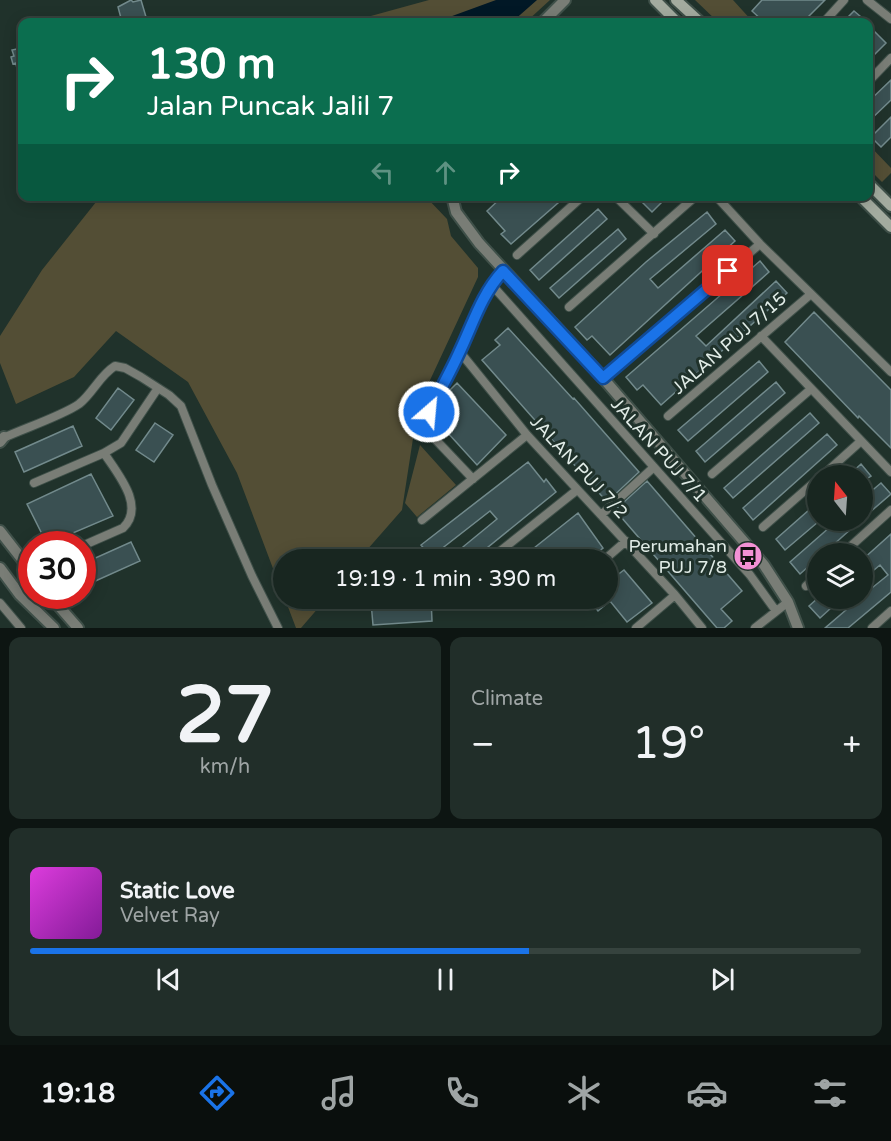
<!DOCTYPE html>
<html lang="en">
<head>
<meta charset="utf-8">
<style>
  body { margin:0; font-family:"Varela Round",sans-serif; background:#212e29; color:#f1f3f6; height:100vh; display:flex; flex-direction:column; font-size:22px; white-space:nowrap }
  * { box-sizing:border-box; margin:0 }
  p { font-size:20px; color:#9fa5a5 }
  .icon { flex:none; width:33px; height:33px; fill:none; stroke:currentColor; stroke-width:2; stroke-linecap:round; stroke-linejoin:round }
  .map { position:relative; height:628px; overflow:hidden }
  .details { display:flex; flex-direction:column; gap:9px; padding:9px; background:#0d1512; flex:1 }
  .details>* { flex:none }
  .banner { position:absolute; left:18px; top:18px; width:855px; height:183px; border-radius:12px; box-shadow:0 3px 15px #0003,0 0 0 2px #36433e; background:#0b6e4f; color:#fff; overflow:hidden }
  .needle { width:39px; rotate:343deg }
  .controls { position:absolute; left:807px; top:465px; display:grid; gap:12px }
  .controls a { display:grid; place-items:center; width:66px; height:66px; border-radius:50%; background:#182620; box-shadow:0 3px 15px #0003,0 0 0 2px #36433e; font-size:30px }
  .speed { position:absolute; left:18px; top:531px; display:flex; gap:12px; font-size:30px; font-weight:700; text-align:center }
  .speed>* { display:grid; place-content:center; width:78px; height:78px; border-radius:50%; background:#182620; box-shadow:0 3px 15px #0003,0 0 0 2px #36433e; line-height:1 }
  .speed .limit { border:9px solid #d22; background:#fff; color:#111 }
  .pin { position:absolute; display:grid; place-items:center; width:51px; height:51px; color:#fff; margin:-26px; border-radius:12px; box-shadow:0 3px 9px #0006 }
  .me { position:absolute; width:66px; margin:-33px; rotate:27deg; stroke-linejoin:round; filter:drop-shadow(0 0 4px #0008) }
  .turn { display:flex; align-items:center; gap:21px; height:126px; padding:0 30px; font-size:27px }
  .turn .icon { width:78px; height:78px; stroke-width:2.5 }
  .turn b { display:block; font-size:42px; line-height:51px }
  .lanes { display:flex; align-items:center; height:57px; padding:0 30px; background:#0003; justify-content:center; gap:30px; direction:ltr }
  .lanes .off { opacity:.35 }
  .big { font-size:45px; font-weight:600; line-height:1.1 }
  .details .tile { flex:1; display:flex; flex-direction:column; justify-content:center; gap:9px; min-width:0; padding:0 21px; border-radius:12px; background:#212e29 }
  .details .dial { align-items:center; gap:0 }
  .dial b { font-size:78px; line-height:1 }
  .song { display:flex; align-items:center; gap:18px }
  .cover { width:72px; height:72px; border-radius:9px; background:linear-gradient(135deg,hsl(300 70% 55%),hsl(290 70% 35%)) }
  .played { height:6px; border-radius:3px; background:linear-gradient(90deg,#1a73e8 60%,#36433e 60%) }
  .keys { display:flex; justify-content:space-around; direction:ltr }
  .heat { display:flex; justify-content:space-between; align-items:center; font-size:33px; direction:ltr }
  .details .tiles { flex:1; display:grid; gap:9px; grid-template-columns:1fr 1fr }
  .tile:last-child { grid-column:span 2 }
  .trip { position:absolute; left:273px; top:549px; width:345px; height:60px; border-radius:30px; background:#182620; box-shadow:0 3px 15px #0003,0 0 0 2px #36433e; font-weight:600; line-height:60px; text-align:center }
  .tabs { display:flex; height:96px; justify-content:space-around; align-items:center; background:#0a0f0d; color:#9fa5a5 }
  .tabs .icon { width:42px; height:42px }
  .tabs .active { color:#1a73e8 }
  .tabs b { font-size:27px; color:#f1f3f6 }
  .map>svg:first-child { display:block }
</style>
</head>
<body>
<div class="map">
<svg width="891" height="628" viewBox="0 0 891 628">
  <rect width="100%" height="100%" fill="#20322b"/>
  <path fill="#534e35" d="M429 0H550L526 22H349Z
    M695 0H733L753 22H718Z
    M868 144 891 168V173L882 182 869 169Z
    M100 197H426L447 219 451 236 478 268V277L418 406 402 510 359 559 284 560 283 595 237 473 188 382 116 331 74 377 16 404 0 363V336L42 270Z
    M420 445 456 485 417 517 405 503Z
    M285 599H326L301 628H296Z"/>
  <path fill="#011826" d="M496 0H537L512 22H428L444 19Z"/>
  <path fill="#3a5052" stroke="#728a8c" stroke-width="1.5" d="M131 0 133 2 141 0 146 17 122 22 118 7Z
    M762 0H825L803 22H764L752 11Z
    M854 11 867 22H843Z
    M873 30 886 43 868 61V35Z
    M22 48V67L17 69 16 63 13 64 11 57 14 56 12 50Z
    M891 80V100L868 122V102Z
    M891 117V137L881 147 871 137Z
    M503 196H566L511 244 501 234 505 231 487 211Z
    M636 196H656L662 202 652 212Z
    M598 209 607 219 539 280 530 270Z
    M707 212 716 224 650 279 658 288 725 230 735 241 610 355 592 336 587 340 575 327 646 262Z
    M618 229 626 239 559 298 550 288Z
    M760 261 769 272 696 336 706 346 776 281 787 293 661 405 643 385 637 390 626 377Z
    M814 312 891 390V448L859 416 858 418 785 342Z
    M508 328 573 399 574 398 639 472 607 502 482 360 500 345 495 340Z
    M759 361 768 372 688 441 678 430Z
    M776 382 785 393 705 462 696 451Z
    M457 383 506 435 477 465 437 421 456 404 446 394Z
    M118 388 134 400 111 430 96 418Z
    M810 413 819 423 733 498 724 488Z
    M155 423 173 435 154 462 136 450Z
    M73 426 82 446 24 472 15 452Z
    M827 434 837 445 753 520 743 508Z
    M528 462 544 482 546 479 556 492 472 560H465L458 551 497 519 490 511 431 557 421 545Z
    M861 464 871 476 862 482V476H848Z
    M91 474 113 516 47 544 27 504Z
    M647 481 742 591 721 609 732 621 724 628H717L615 510Z
    M881 483 891 494 862 519V499Z
    M818 502V522L785 550 776 539Z
    M578 513 603 548 588 560H519Z
    M838 520H861L823 554H818V558L800 574 790 562Z
    M891 534V592L848 628H825L860 598H862V596L888 575 880 565 862 580V560Z
    M131 542 140 561 82 587V564Z
    M624 570 652 603 627 622 610 601 598 611 588 598H608V582Z
    M378 598H431L432 621 373 625 371 602H378Z
    M818 598H842L820 618 809 606Z"/>
  <g fill="none" stroke-linecap="round" stroke-linejoin="round">
    <g stroke="#3f5049" stroke-width="10">
      <path id="minor" d="M867 0 891 19
        M824 22 844 0
        M868 82 891 58
        M615 196 654 234
        M716 196 760 244 891 372
        M517 255 583 196
        M491 284 750 575 776 611
        M569 307 696 196
        M761 336 891 472
        M460 352 527 435 675 595 702 628
        M603 378 760 244
        M668 416 811 294
        M1 439C22 429 62 416 79 404 93 393 100 375 115 366L125 368 141 377 169 395 181 406 212 485 252 576 278 628
        M712 474 811 389
        M822 476 861 441
        M473 479 435 439 429 412 460 352 482 300 491 284 503 271
        M34 483 104 453 121 443 158 388
        M601 515 654 467
        M422 520 527 435
        M763 527 818 479
        M82 546 123 528C146 506 117 473 104 453
        M842 554 891 510
        M489 560 577 490
        M604 560 626 541
        M806 586 818 575
        M0 603 21 628
        M636 628 675 595
        M755 628 788 602
        M872 628 891 611"/>
    </g>
    <g stroke="#3f5049" stroke-width="14">
      <path id="tertiary" d="M543 22 565 0
        M452 196 456 212 479 243 603 378 764 565 788 602 798 628
        M0 442 4 437
        M0 531 32 572
        M0 568 20 595 54 628
        M50 596 78 628"/>
    </g>
    <g stroke="#3f5049" stroke-width="14">
      <path id="secondary" d="M655 0 677 22
        M676 0 700 22
        M868 183 891 206
        M860 196 891 227"/>
    </g>
    <use href="#minor" stroke="#797d76" stroke-width="8"/>
    <use href="#tertiary" stroke="#797d76" stroke-width="10"/>
    <use href="#secondary" stroke="#a3ab9f" stroke-width="10"/>
  </g>
  <g fill="none" stroke-linecap="round" stroke-linejoin="round">
    <g stroke="#114b97" stroke-width="15">
      <path id="route" d="M429 412C439 392 450 373 459 353 473 324 481 295 503 271L603 378 728 271"/>
    </g>
    <use href="#route" stroke="#1a73e8" stroke-width="10"/>
  </g>
  <defs>
    <g id="bus-disc" transform="scale(1.5)"><circle r="9.5" fill="#f391d5" stroke="#20322b"/><path d="M-5-6H5V4H4V6H2V4H-2V6H-4V4H-5ZM-3.5-4V0h7V-4ZM-3.5 1.2v1.5H-2V1.2ZM2 1.2v1.5H3.5V1.2Z" fill="#111"/></g>
  </defs>
  <g fill-rule="evenodd">
    <use href="#bus-disc" x="748" y="556"/>
  </g>
  <g text-anchor="middle" stroke-width="6" stroke-linejoin="round" paint-order="stroke">
    <g font-size="18" fill="#e1ece7" stroke="#20322b">
      <text transform="translate(729 343) rotate(-41)" y="6">JALAN PUJ 7/15</text>
      <text transform="translate(659 450) rotate(48)" y="6">JALAN PUJ 7/1</text>
      <text transform="translate(579 467) rotate(47)" y="6">JALAN PUJ 7/2</text>
    </g>
    <g font-size="18" fill="#e1ece7" stroke="#20322b" text-anchor="end">
      <text x="727" y="552">Perumahan<tspan x="727" dy="21">PUJ 7/8</tspan></text>
    </g>
  </g>
</svg>
<div class="controls">
<a><svg class="needle" viewBox="-14 -14 28 28"><path d="M0-13l5 13h-10z" fill="#e53935"/><path d="M0 13l5-13h-10z" fill="#9fa5a5"/></svg></a>
<a><svg class="icon" aria-label="layers" viewBox="0 0 24 24"><path d="M12 4l9 5-9 5-9-5zM3 14l9 5 9-5"/></svg></a>
</div>
<div class="speed"><div class="limit">30</div></div>
<div class="pin" style="left:728px;top:271px;background:#d93025"><svg class="icon" aria-label="arrive" viewBox="0 0 24 24"><path d="M6 21V4h12l-3 4 3 4H6"/></svg></div>
<svg class="me" style="left:429px;top:412px" viewBox="-20 -20 40 40"><circle r="17" fill="#1a73e8" stroke="#fff" stroke-width="3"/><path d="M0-11L8 9 0 5-8 9z" fill="#fff"/></svg>
<div class="trip">19:19 · 1 min · 390 m</div>
<div class="banner">
<div class="turn"><svg class="icon" aria-label="right" viewBox="0 0 24 24"><path d="M7 20v-9h11M14 6l5 5-5 5"/></svg><div><b>130 m</b>Jalan Puncak Jalil 7</div></div>
<div class="lanes"><svg class="icon off" aria-label="left" viewBox="0 0 24 24"><path d="M17 20v-9H6M10 6l-5 5 5 5"/></svg><svg class="icon off" aria-label="ahead" viewBox="0 0 24 24"><path d="M12 20V5M6 11l6-6 6 6"/></svg><svg class="icon" aria-label="right" viewBox="0 0 24 24"><path d="M7 20v-9h11M14 6l5 5-5 5"/></svg></div>
</div>
</div>
<section class="details">
<div class="tiles">
<div class="tile dial"><b>27</b><p>km/h</p></div>
<div class="tile"><p>Climate</p>
<div class="heat"><a>−</a><b class="big">19°</b><a>+</a></div>
</div>
<div class="tile">
<div class="song"><i class="cover"></i><div><b>Static Love</b><p>Velvet Ray</p></div></div>
<div class="played"></div>
<div class="keys"><svg class="icon" aria-label="previous" viewBox="0 0 24 24"><path d="M18 5L8 12l10 7zM5 5v14"/></svg><svg class="icon" aria-label="pause" viewBox="0 0 24 24"><path d="M8 5v14M16 5v14"/></svg><svg class="icon" aria-label="next" viewBox="0 0 24 24"><path d="M6 5l10 7-10 7zM19 5v14"/></svg></div>
</div>
</div>
</section>
<nav class="tabs">
<b>19:18</b>
<svg class="icon active" aria-label="directions" viewBox="0 0 24 24"><path d="M12 3l9 9-9 9-9-9zM9 14v-3h6M13 9l2 2-2 2"/></svg>
<svg class="icon" aria-label="music" viewBox="0 0 24 24"><path d="M9 18V5l10-2v13"/><circle cx="6" cy="18" r="3"/><circle cx="16" cy="16" r="3"/></svg>
<svg class="icon" aria-label="phone" viewBox="0 0 24 24"><path d="M5 4h4l2 5-3 2q2 4 5 5l2-3 5 2v4C11 20 4 13 5 4z"/></svg>
<svg class="icon" aria-label="climate" viewBox="0 0 24 24"><path d="M12 3v18M4 7l16 10M4 17L20 7"/></svg>
<svg class="icon" aria-label="car" viewBox="0 0 24 24"><path d="M5 17H2v-5l4-1 3-4h7l3 4 3 1v5h-3M9 17h6M6 11h13"/><circle cx="7" cy="17" r="2"/><circle cx="17" cy="17" r="2"/></svg>
<svg class="icon" aria-label="filters" viewBox="0 0 24 24"><path d="M4 7h16M4 17h16"/><circle cx="9" cy="7" r="2"/><circle cx="15" cy="17" r="2"/></svg>
</nav>
</body>
</html>
